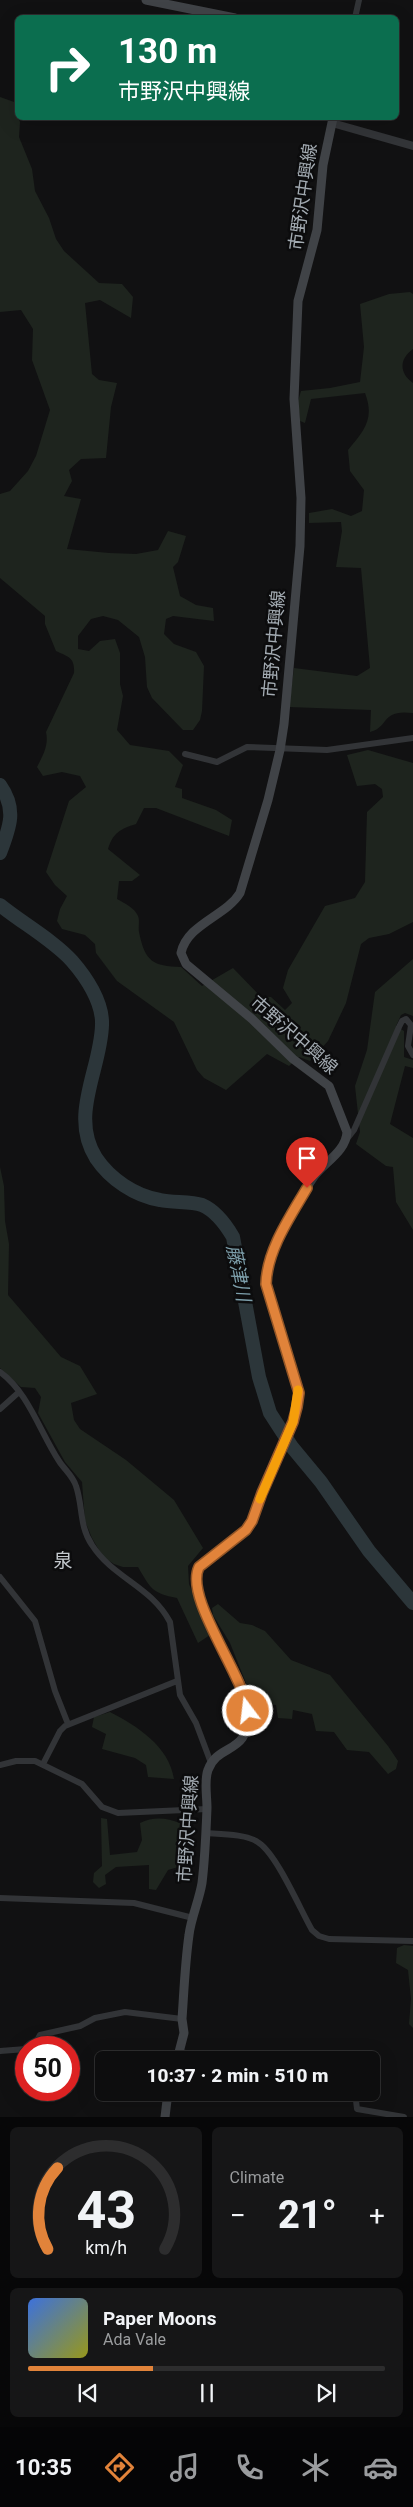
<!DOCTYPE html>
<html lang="en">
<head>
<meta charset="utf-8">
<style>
  body { margin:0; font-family:Roboto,"Noto Sans JP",sans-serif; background:#161617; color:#f1f3f6; height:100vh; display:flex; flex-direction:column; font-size:19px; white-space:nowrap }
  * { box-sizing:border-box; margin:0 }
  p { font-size:16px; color:#9a9c9e }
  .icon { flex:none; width:28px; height:28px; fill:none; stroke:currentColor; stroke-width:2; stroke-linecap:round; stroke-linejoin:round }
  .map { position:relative; height:2117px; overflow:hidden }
  .panel { display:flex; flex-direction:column; gap:10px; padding:10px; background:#070708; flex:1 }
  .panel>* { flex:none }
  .top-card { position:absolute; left:15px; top:15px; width:384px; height:105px; border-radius:8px; box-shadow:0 5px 20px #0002,0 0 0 1px #2d2d2e; background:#0b6e4f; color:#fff; overflow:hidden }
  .speed { position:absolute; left:15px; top:2036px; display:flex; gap:10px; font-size:25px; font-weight:700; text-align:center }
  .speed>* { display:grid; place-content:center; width:65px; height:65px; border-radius:50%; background:#0d0d0e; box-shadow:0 5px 20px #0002,0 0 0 1px #2d2d2e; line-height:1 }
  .speed .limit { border:8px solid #d22; background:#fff; color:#111 }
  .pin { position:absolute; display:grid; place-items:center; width:42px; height:42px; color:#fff; margin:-51px -21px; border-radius:50% 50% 50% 0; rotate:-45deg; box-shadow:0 0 5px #0007 }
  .pin .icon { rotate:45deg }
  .me { position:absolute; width:55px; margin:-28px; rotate:345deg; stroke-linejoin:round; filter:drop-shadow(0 0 4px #0008) }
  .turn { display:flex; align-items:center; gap:18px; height:105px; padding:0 20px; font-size:22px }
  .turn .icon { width:65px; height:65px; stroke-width:2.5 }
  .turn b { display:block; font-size:35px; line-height:42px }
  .big { font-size:38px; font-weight:800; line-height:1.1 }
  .panel .widget { flex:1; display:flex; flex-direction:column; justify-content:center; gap:8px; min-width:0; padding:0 18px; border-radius:8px; background:#161617 }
  .panel .dial { align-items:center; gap:0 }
  .dial svg { height:130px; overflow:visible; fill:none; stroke:#2d2d2e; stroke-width:7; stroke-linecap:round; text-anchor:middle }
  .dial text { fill:#f1f3f6; stroke:none }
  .song { display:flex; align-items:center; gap:15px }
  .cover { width:60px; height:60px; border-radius:8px; background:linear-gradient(135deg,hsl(220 70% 55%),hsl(60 70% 35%)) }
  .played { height:5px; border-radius:2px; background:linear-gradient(90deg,#e1833a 35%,#2d2d2e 35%) }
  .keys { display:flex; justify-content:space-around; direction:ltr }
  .heat { display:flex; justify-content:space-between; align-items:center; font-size:28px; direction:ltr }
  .panel .tiles { flex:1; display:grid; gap:10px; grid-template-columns:1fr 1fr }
  .widget:last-child { grid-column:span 2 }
  .trip { position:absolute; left:95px; top:2051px; width:285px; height:50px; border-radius:8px; background:#0d0d0e; box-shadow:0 5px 20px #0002,0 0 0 1px #2d2d2e; font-weight:800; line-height:50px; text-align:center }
  .dock { display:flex; height:80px; justify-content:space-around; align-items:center; background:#050506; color:#9a9c9e }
  .dock .icon { width:35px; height:35px }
  .dock .current { color:#e1833a }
  .dock b { font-size:22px; color:#f1f3f6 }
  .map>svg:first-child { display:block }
</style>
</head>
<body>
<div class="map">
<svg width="413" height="2117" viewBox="0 0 413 2117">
  <rect width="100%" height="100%" fill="#111112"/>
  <path fill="#1e241e" d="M0 97 17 103 18 118 20 122 19 137 32 169 35 191 49 218 56 239 64 251 99 283 122 284 133 297 131 318 100 300 85 303 92 374 99 380 117 383 111 407 106 458 81 459 69 470 72 481 64 496 81 499 67 549 109 553 136 554 158 550 168 531 186 536 178 562 173 567 180 596 196 605 213 608 214 621 173 616 166 619 164 634 174 644 196 652 204 666 202 711 200 720 193 730H183L152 698 147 687 145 657 139 637 118 620 103 616 91 619 78 636V649L89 651 100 641 115 639 120 653V684L123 696 117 730 130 745 169 751 183 765 175 787 182 789V798L216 810 232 820 229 836 156 808H144L136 824C120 829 113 833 108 849L140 875 132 881H119L117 899C124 903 135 908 138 916 140 921 138 927 139 932 145 962 153 966 181 967L202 986 233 968 260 996 271 997 285 1010 292 1003 283 988 288 970 325 906 355 898 365 882 367 812 383 797 382 789 375 784 357 786 347 755 368 750 413 763V922L389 934 369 938 361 944 346 1003 328 1041 310 1061 299 1057 289 1066 267 1054 226 1090 204 1078 197 1070 174 1022 117 981 96 953 95 944 85 935 62 929 57 921 60 909 67 896 55 885 46 872 69 801 86 787 80 776 62 772 43 776 37 767C43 755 49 745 46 732L74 673C75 658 69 657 56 651L45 624V616L0 578V494L10 491 28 471 36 456 50 410 32 360 33 329 21 310 0 312Z
    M410 292 413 294V349C399 359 399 373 413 383V713C380 709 390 727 370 732L371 710 289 707 294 668 357 676 370 668 361 568 336 567 342 531 341 522 309 523V513L332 509 351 516 362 511 364 490 350 471 348 450C364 431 375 419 365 393L311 399 305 423 300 421 298 401 301 391 330 388 360 382 364 347 360 304 389 294Z
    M413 959V1016L405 1013 401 1015 396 1026 404 1031V1057L413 1060V1068L405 1066 390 1124 413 1138V1230L396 1202 393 1167 386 1166 356 1144 360 1132 355 1086 367 1050 375 992Z
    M0 1167 4 1186 5 1221 9 1244 8 1295 61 1357 80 1366 97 1394 71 1403 74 1420 80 1429 126 1460 174 1500 203 1548 188 1566 189 1584 210 1635 198 1643 177 1598C152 1593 151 1589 138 1567H123L114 1564 103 1557 92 1538 85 1521 82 1482 65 1462 38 1413 41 1397 35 1388 21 1387 0 1368Z
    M218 1604 240 1623 252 1625 265 1631 291 1660 330 1675 388 1746 398 1761 396 1769 388 1774 369 1752 347 1750 334 1732 316 1731 312 1714 293 1710 292 1719 278 1718 276 1705 254 1703 230 1643 213 1615 212 1608Z
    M110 1712C137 1726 169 1746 174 1779L148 1777 146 1765 135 1758 102 1749 106 1734 92 1727 94 1717Z
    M101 1818 107 1819 110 1855 137 1852 142 1840 140 1823C154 1816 167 1818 180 1823L178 1867 168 1870 156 1890 149 1889V1865L116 1867 105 1875 106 1884 99 1888 93 1882 94 1873 102 1866Z
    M404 1945 413 1946V2028L409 2024 411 1999 408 1970 396 1963 397 1948Z"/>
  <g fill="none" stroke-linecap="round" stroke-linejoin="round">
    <path stroke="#2c363a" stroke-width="14" d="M0 785C17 809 10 827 0 853
      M0 905C22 923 53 940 72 961 86 977 103 1002 102 1025 101 1069 69 1115 96 1158 110 1179 135 1196 160 1200 173 1203 190 1201 202 1205 216 1211 226 1225 233 1237L259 1377 270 1413 292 1447 321 1482 369 1551 413 1603"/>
    <path stroke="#323437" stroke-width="6" d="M355 18 359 0
      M185 754 217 762 247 747 327 750 413 738
      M347 1139 354 1130 399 1027 402 1021 406 1019 411 1025 408 1046 413 1055
      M0 1372C28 1392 40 1432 59 1461 64 1469 73 1476 76 1486 83 1506 79 1526 92 1545 113 1578 151 1586 170 1622L180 1695 196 1723 211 1763
      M0 1409 19 1392
      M0 1577 35 1621 55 1691 68 1724
      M43 1764 60 1731 65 1726 177 1681
      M0 1765 16 1761H35L82 1784 102 1807 118 1813 207 1809
      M206 1833C220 1834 248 1834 259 1843 277 1855 300 1909 312 1930L319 1936 329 1939 413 1941
      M0 1898 134 1903 193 1918
      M33 2048 40 2035 80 2026 95 2018 125 2012 182 2019
      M0 2051 26 2049
      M180 2052 224 2060
      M239 2060 266 2055 303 2060
      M355 2092 357 2109 404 2117"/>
    <path stroke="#323437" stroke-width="8" d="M332 123 413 146"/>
    <path stroke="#404347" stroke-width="9" d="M146 0 235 18
      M177 2060 184 2033 182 2019C184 1991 185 1963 189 1935 191 1918 199 1901 202 1883 205 1859 206 1833 207 1808 207 1796 204 1780 208 1770 218 1742 250 1756 248 1711 246 1670 182 1603 199 1567L246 1530 252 1521 262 1493 293 1422 297 1407 299 1393 266 1284C268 1250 293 1207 313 1178 323 1163 346 1152 347 1132L329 1086 293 1059 252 1019 186 964 181 953C187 924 226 916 240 893L268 800 280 750 284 724 300 546 301 498 294 399 298 301 317 230 323 165 333 118
      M165 2117 168 2092"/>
  </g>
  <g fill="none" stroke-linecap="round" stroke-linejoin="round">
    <g stroke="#925526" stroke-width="12">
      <path id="route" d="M248 1711C242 1672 184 1598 199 1567L246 1530 252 1521 262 1493 293 1422 297 1407 299 1393 266 1284C267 1250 290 1217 307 1188"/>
    </g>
    <use href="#route" stroke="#e1833a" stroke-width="9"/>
    <path stroke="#f59e0b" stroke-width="9" d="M260 1499 293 1422 298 1390"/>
  </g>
  <g text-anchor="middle" stroke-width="5" stroke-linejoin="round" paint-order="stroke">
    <g font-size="18" fill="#a3abb2" stroke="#0c0c0d">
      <text transform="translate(303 197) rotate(-82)" y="6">市野沢中興線</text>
      <text transform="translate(274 644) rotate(-85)" y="6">市野沢中興線</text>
      <text transform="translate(294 1035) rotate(41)" y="6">市野沢中興線</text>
      <text transform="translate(188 1829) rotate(-86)" y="6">市野沢中興線</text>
    </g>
    <g font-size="19" font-style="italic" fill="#7d9fab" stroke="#0c0c0d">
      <text transform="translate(239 1273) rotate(79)" y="7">藤津川</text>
    </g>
    <g font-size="19" fill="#c4c9ce" stroke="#0c0c0d">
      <text x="63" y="1567">泉</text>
    </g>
  </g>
</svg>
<div class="speed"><div class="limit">50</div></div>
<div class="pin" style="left:307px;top:1188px;background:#d93025"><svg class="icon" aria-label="arrive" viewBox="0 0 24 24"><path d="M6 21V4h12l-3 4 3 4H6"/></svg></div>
<svg class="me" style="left:248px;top:1711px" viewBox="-20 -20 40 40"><circle r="17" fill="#e1833a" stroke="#fff" stroke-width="3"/><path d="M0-11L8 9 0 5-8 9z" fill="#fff"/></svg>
<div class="trip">10:37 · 2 min · 510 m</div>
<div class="top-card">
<div class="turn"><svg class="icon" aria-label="right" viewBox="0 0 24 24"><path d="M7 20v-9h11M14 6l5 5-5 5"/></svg><div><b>130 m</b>市野沢中興線</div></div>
</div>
</div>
<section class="panel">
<div class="tiles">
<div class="widget dial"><svg viewBox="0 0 100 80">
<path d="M14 69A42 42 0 1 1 86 69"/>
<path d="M14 69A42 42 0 0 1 20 19" stroke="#e1833a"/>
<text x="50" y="56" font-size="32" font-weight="700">43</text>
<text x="50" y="72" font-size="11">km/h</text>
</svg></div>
<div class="widget"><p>Climate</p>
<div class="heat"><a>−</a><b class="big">21°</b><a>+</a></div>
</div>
<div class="widget">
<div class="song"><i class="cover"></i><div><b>Paper Moons</b><p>Ada Vale</p></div></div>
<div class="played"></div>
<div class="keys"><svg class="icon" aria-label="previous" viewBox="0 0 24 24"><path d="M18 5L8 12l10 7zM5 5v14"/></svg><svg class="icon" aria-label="pause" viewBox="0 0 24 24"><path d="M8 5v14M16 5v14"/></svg><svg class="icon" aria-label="next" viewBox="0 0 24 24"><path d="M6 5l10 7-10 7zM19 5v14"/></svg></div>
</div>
</div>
</section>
<nav class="dock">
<b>10:35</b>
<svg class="icon current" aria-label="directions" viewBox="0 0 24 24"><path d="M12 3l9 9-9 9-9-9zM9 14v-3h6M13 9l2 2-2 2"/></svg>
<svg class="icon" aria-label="music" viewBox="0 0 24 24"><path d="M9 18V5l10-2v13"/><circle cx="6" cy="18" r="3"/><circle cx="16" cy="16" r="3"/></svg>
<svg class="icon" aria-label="phone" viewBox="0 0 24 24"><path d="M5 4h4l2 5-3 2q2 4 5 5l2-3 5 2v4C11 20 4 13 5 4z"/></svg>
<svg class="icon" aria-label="climate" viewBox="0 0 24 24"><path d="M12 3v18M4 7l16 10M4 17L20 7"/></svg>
<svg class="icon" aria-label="car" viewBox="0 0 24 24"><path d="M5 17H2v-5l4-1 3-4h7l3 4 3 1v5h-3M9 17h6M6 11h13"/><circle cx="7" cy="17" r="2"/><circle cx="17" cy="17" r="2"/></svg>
</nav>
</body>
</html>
